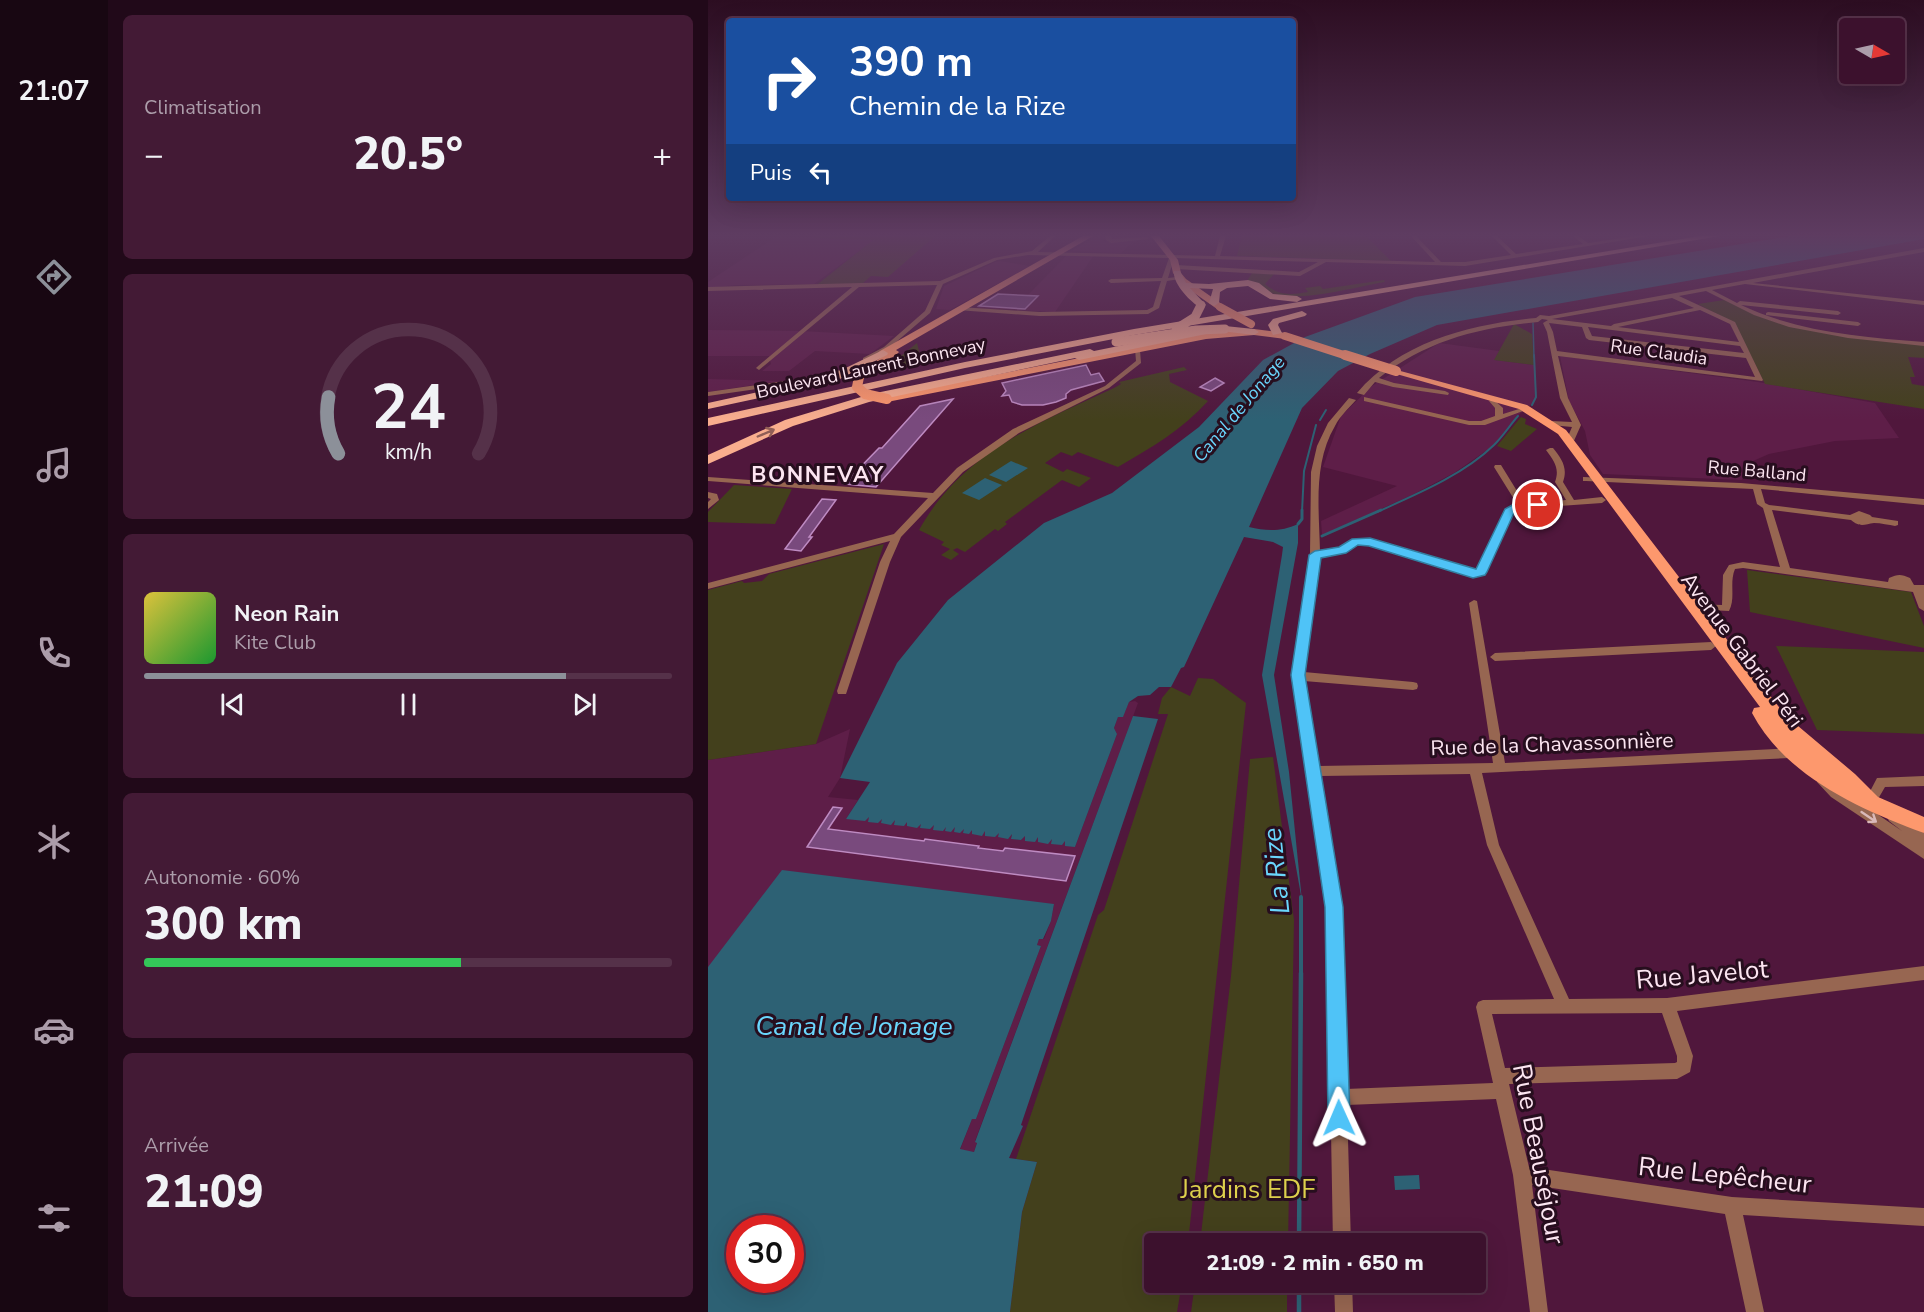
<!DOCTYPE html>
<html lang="fr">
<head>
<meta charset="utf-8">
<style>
  body { margin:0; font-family:"Nunito Sans",sans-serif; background:#431a35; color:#f1f3f6; height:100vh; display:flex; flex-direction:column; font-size:22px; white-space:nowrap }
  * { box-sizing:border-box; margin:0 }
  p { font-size:20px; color:#ac9daa }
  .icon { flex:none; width:33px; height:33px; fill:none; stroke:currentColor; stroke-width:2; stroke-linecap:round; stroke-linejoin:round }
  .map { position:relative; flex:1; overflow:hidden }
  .drawer { display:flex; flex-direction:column; gap:15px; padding:15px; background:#210919; width:600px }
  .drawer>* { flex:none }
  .hud { position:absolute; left:18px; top:18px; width:570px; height:183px; border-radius:6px; box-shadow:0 6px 24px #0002,0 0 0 2px #553149; background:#1a4fa0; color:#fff; overflow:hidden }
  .needle { width:39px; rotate:99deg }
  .fabs { position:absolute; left:1131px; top:18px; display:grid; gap:12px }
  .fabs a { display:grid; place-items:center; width:66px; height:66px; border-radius:6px; background:#3c112d; box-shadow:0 6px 24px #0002,0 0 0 2px #553149; font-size:30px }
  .speed { position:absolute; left:18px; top:1215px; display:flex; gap:12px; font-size:30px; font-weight:700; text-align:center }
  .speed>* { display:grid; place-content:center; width:78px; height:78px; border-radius:50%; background:#3c112d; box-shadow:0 6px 24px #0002,0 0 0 2px #553149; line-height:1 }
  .speed .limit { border:9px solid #d22; background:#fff; color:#111 }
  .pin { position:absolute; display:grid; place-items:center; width:51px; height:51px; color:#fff; margin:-26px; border:3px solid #fff; border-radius:50%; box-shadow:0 2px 6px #0007 }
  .me { position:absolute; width:66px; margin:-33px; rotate:359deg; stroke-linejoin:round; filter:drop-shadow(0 0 4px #0008) }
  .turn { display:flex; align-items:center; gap:21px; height:126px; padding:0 24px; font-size:27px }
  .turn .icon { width:78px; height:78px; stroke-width:2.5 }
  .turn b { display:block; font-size:42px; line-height:51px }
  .then { display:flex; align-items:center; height:57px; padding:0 24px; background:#0003; gap:12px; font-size:22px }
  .big { font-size:45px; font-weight:800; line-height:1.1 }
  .drawer .tile { flex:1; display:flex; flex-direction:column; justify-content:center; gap:9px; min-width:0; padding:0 21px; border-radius:9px; background:#431a35 }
  .drawer .dial { align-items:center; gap:0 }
  .dial svg { height:156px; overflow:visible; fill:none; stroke:#553149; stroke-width:7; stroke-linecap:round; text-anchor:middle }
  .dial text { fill:#f1f3f6; stroke:none }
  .song { display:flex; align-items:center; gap:18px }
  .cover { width:72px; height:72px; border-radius:9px; background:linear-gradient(135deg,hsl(50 70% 55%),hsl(130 70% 35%)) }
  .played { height:6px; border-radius:3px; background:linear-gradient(90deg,#8c9099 80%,#553149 80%) }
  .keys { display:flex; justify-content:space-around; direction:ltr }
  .heat { display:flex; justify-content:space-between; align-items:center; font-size:33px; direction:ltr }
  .charge { height:9px; border-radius:4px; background:linear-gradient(90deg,#34c759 60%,#553149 0) }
  .trip { position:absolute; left:436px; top:1233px; width:342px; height:60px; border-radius:6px; background:#3c112d; box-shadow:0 6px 24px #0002,0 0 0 2px #553149; font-weight:800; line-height:60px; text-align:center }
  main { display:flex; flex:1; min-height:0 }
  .dock { display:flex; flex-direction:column; width:108px; justify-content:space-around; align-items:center; background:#180712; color:#ac9daa }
  .dock .icon { width:42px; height:42px }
  .dock .selected { color:#8c9099 }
  .dock b { font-size:27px; color:#f1f3f6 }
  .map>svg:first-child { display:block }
</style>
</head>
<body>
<main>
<nav class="dock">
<b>21:07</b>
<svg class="icon selected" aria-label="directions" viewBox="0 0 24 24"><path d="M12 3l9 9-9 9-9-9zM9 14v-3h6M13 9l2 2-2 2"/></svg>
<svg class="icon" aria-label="music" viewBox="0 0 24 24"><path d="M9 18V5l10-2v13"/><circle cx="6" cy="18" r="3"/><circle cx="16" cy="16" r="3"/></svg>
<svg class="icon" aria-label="phone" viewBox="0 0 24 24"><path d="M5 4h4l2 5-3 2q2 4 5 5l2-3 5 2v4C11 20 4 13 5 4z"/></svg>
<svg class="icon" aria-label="climate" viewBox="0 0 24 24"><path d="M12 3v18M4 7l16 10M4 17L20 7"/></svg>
<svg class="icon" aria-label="car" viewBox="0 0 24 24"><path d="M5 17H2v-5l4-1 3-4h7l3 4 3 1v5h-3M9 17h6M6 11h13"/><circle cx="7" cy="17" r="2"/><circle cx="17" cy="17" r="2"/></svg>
<svg class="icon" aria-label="filters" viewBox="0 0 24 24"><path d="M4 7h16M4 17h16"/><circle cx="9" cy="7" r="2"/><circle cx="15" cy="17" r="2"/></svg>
</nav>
<section class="drawer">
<div class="tile"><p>Climatisation</p>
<div class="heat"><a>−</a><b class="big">20.5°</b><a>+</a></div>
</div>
<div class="tile dial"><svg viewBox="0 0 100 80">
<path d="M14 69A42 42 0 1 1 86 69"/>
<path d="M14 69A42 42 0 0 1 9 40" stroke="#8c9099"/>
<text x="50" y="56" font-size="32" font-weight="700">24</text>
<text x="50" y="72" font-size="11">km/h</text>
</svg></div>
<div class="tile">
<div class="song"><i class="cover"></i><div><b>Neon Rain</b><p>Kite Club</p></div></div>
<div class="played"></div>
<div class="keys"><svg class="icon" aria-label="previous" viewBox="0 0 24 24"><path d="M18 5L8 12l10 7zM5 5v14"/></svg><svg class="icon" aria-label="pause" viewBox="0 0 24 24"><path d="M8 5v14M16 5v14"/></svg><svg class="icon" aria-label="next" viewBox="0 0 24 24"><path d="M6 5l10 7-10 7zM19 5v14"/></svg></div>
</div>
<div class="tile"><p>Autonomie · 60%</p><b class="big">300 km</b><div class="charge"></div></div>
<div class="tile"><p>Arrivée</p><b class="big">21:09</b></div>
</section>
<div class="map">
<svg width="1216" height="1312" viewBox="0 0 1216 1312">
  <rect width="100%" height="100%" fill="#50173c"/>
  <path fill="#5e1e48" d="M69 236 104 237 166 240 106 284 28 285 0 288V282Z
    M390 236H396L394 242 426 241 413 253 363 251Z
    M359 255H386L347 312 269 308 289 294 320 295Z
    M292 261 322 266 242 310 228 309 236 286 287 262Z
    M0 330 93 331 186 336 162 354 107 351 81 371H54L63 364 61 356H0Z
    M731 343 791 351 787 360 827 365 828 395 825 403 808 417 785 446 746 473 702 496 614 535 613 521 689 486 615 467 633 416 664 386Z
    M852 356 1050 382 1167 403 1191 438 1127 441 1061 454 1045 461 1037 468 1034 480 895 474 882 455 877 431 861 401Z
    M0 379 73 381 0 392Z
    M427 701 430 703 267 1141 269 1142 266 1152 252 1150 264 1119H268L333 946 329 945 331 939H336L343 921 346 904 0 967V760L108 744 142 729 132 778 120 797 150 800 138 819 162 816 304 833 303 839 313 840 318 834 358 839 367 847 409 734 406 728 410 717 415 716 421 702Z"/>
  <path fill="#43401c" d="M107 236H227L180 277 163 276 154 284H110L165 240 104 238Z
    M534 236H658L683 261 529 256Z
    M544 273 566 274 557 284C571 296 582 295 600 292L597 288 612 286 615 289 676 280 677 282C648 287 597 301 569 295 559 293 553 284 539 281Z
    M1016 300 1071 323 1111 331 1216 345V358L1200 357 1207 377H1202L1204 384 1216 386V409L1057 384 1027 324 990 304Z
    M806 324 824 334 826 365 786 360Z
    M209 343 214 363 173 372Z
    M476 367 479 370 461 374 462 382 500 401C475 429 443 448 410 467L370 452 364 456 353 452 337 463 355 472 359 469 383 478 371 487 354 480 297 522 299 524 290 531 287 529 257 552 249 548 245 550 251 554 243 560 233 555 242 549 233 545 236 542 211 530C254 453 330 423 406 388L413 384 411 382Z
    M813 417 818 419 817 424 829 429 803 451 789 446Z
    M26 485 84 489 67 524 0 522V512Z
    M176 544 108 744 0 760V590L34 581 36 583 54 581 61 574Z
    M1039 570 1203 592 1216 626V648L1042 612Z
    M1068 646 1216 652V734L1109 730Z
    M490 678 505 679 538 703 480 1243 447 1244V1282L474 1283 469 1312H302L314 1212 329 1162 308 1159 390 915 396 910 460 714H450L454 698 463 687 482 696Z
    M565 757 586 920 580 1243H492L523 976 542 759Z
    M487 1283H579V1312H483Z"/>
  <path fill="#2d6174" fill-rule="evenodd" d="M1082 236H1216V239L729 325 662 354 630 371 594 408 541 527C558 531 573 532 590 524V543L566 675 581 772 594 901 554 675 574 555 575 547 565 542 536 537 476 667 473 668 463 687H451L442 695 430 696 421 702 415 717H410L406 728 409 734 367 847 357 846V841L354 845 343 844 344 839 340 844 330 842V837L327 842 317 841V836L313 840 303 839 304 834 300 839 290 837 291 833 287 837 277 836V831L274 836 264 834V830L261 834 255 833 256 829 252 833 246 832 247 827 243 832 237 831 238 827 235 831 225 830 226 825 222 829 212 828 213 824 209 828 199 826V822L196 826 186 825 187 820 183 825 173 823 174 819 170 823 160 822 161 817 157 821 138 819 162 782 132 778 189 663 240 600 336 523 404 493 491 427 555 360 597 337 707 297Z
    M303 461 320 468 298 482 281 475Z
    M277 478 294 485 271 500 254 493Z
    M425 716 450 719 313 1125 315 1126 301 1158 329 1162 314 1212 302 1312H0V967L74 870 346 904 343 921 335 939H331L329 945 333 946 268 1119H264L252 1149 266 1152 269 1143 267 1142ZM32 1228H82V1280H32Z
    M711 1175 712 1189 687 1190 686 1176Z"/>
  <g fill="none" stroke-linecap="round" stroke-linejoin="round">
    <path stroke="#2d6174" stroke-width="1.5" d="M825 323 826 357"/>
    <path stroke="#2d6174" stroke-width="2" d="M824 405 828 397 826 355
      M612 420 618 410
      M594 512 596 471 608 425
      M669 512C709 494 755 475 786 445 795 436 802 425 810 416"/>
    <path stroke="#2d6174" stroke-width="3" d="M590 524 594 519V510
      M614 536 673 510"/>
    <path stroke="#2d6174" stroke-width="4" d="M593 974V897"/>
    <path stroke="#2d6174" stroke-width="4.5" d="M591 1244 593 973
      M591 1282V1312"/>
  </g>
  <path fill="#794a7d" stroke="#be8bc2" stroke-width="1.5" d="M290 294 330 296 317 309 271 306Z
    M378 365 383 375 391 373 396 381 363 390 358 394V398L348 402 335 405H314L304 402 301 395 294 396 298 391 294 383Z
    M507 378 516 383 503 391 492 387Z
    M245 399 168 487 136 484 171 448H174L212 406Z
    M114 499 128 500 101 537H104L93 551 77 549Z
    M125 807 134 808 120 829 216 841 217 839 271 846 270 848 295 851 297 848 367 856 358 881 99 847Z"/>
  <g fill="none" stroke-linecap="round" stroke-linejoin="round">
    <path fill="#976651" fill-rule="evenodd" d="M342 236H347L330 252 507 256 512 236H518L512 256 727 262 703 236H708L733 262H757L803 255 784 236H789L808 254 875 244 865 236H870L880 243 928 236H941L757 266 618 262 592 276 468 269 465 267 468 265 591 272 610 262 466 258 460 278 469 277 472 279 459 281 451 308 440 314 332 316 249 310 248 309 251 307 332 312 439 310 445 307 453 281 403 283 400 281 403 279 454 278 461 258 320 255 289 260 235 284 222 313 180 349 157 361 155 360V358L176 347 217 311 229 285 151 287 51 370 48 368 49 367 144 287 0 291V287L232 281 286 258 324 251Z
      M397 236H403L404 239 438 237 441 239 403 243 398 240Z
      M1216 248V252L1045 283 1216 301V305L1037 284 1004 290 1029 303 1032 301 1130 311 1133 313 1130 315 1033 305C1090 332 1153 337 1216 342V346L1140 338 1081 327 1046 315 998 291 971 296 1027 322 1055 380 1054 381 850 356 860 398 873 425 865 443H859L858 441 864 427 843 425 839 423 843 421 864 422 852 398 839 332 835 323 840 320 834 319 830 322C772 327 717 341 671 378L686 383 737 391 741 393 740 395 685 387 667 382 656 395 649 393C693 341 764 324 828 318L832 315 841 316ZM964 298 986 308 906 324 903 326 844 319ZM992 310 1022 324 1031 342 910 327ZM841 323 874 327 878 338 881 340 1038 358 1047 377 849 351 845 332ZM880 327 1032 346 1036 353 884 336Z
      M1060 312 1150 322 1153 324 1150 326 1058 315V313Z
      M427 349 432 350 433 363 401 388 311 433 255 472 193 537 182 562 138 694H130L129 691 172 562 182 541 0 589V583L186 534 220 498 0 481V477L225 493 249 468 305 429 397 386 428 361Z
      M135 369 137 370V372L112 380 0 396V392L111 376Z
      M656 397 761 421H773L787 416V408L781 401 785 399 795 408V414L811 409 815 411 777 425H761L656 401Z
      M641 398 648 400C641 408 632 416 627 426 605 463 611 509 612 551L632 548 648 539H662L764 571 769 570 797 512 803 505 809 504 786 467 787 465H793L817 504 858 500 847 482C852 468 846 461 838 450L842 448H845C854 459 860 468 855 482L866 500 894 497 898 500 894 503 808 509 805 513 776 574 764 577 661 545H650L634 554 611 557 596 672 705 682 709 683 710 686 709 689 705 690 596 681 610 766 785 763 761 603 766 600 769 601 797 763 1084 748 1088 750 1092 755 1090 758 1086 760 1081 758 774 773 791 845 861 999 959 998 1216 966V980L969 1011 985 1056 982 1072 969 1079 801 1084 821 1167 1024 1197 1216 1208V1226L1035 1215 1056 1312H1038L1017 1214 824 1185 840 1312H822L805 1175 788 1099 639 1105 643 1244H625L619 907 585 676 602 554 603 472 609 446 620 423ZM762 774 779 845 846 999 775 1000 770 1002 768 1007 785 1083 638 1089 633 907 612 776ZM954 1013 969 1056V1062L967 1063 797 1068 784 1014Z
      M875 477 1033 483 1216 499V505L1053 489 1057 503 1061 505 1142 515 1151 511 1162 515 1164 517 1190 521V525L1187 526C1181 525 1173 523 1166 523 1157 524 1152 528 1143 520L1064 510 1082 568 1180 582 1181 578C1190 574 1193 574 1202 578L1206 585H1216V611L1211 608 1205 592 1035 568 1027 569C1021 583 1028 598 1021 611L982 609 980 607 985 604 1014 605 1015 575 1021 565 1035 562 1072 567 1055 508 1049 504 1045 489 878 481H875Z
      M0 492 9 494 11 500 0 509V502L3 499 0 498Z
      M1003 642 1008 646 1003 650 787 661 782 657 787 653Z
      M1216 776V786L1177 787 1170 799 1173 804 1171 808C1165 810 1160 807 1157 801L1169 778Z
      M1115 777 1194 831 1181 821 1179 817 1181 813 1185 811 1189 813 1216 833V859L1123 797 1109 782 1111 778Z
      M626 1282H644L645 1312H627Z"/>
    <path fill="#fd986d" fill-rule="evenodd" d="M375 236H385L188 350 191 352 189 354 155 379 146 377 175 356 170 353 172 351Z
      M443 236H451L470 260 473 273 478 279 515 305V309H509L472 283 465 273 462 260Z
      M546 329 577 333 582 336 577 339 546 335 498 339 179 402 174 399 179 396 498 333Z
      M685 369 819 405 858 430 1077 715 1147 774 1170 797 1216 817V833C1153 810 1077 776 1044 713L1046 708 1052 707 850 434 811 409 685 373Z"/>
    <path fill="#f9ae8e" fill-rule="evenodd" d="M992 236H1012L426 335 257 368 0 426V418L257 362 426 329Z
      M466 271H472L478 283 501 284 540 280 551 283 565 294 589 296 594 299 589 302 562 299 540 286 519 288 512 292 511 303 506 306 501 303 505 289 482 288 498 305 493 308C483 303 464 283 466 271Z
      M594 311 599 314 597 316 571 323 570 325 574 333 565 335 560 325 565 319Z
      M517 326 546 329 551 332 546 335 513 331 512 329Z
      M499 328 504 331 503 333 371 360 367 358 161 402 85 426 0 464V455L77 420 163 394 382 349 386 351Z
      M175 350 180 353 179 355 126 382 0 409V403L119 377Z"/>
    <path stroke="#fd986d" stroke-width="8" d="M512 307 543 324
      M577 336 642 357"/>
    <path stroke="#fd986d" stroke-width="10" d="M637 355 688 371
      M151 377 149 387 157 394 179 399"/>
    <path stroke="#f9ae8e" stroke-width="9" d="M468 329 487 317 493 305
      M408 342 488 330 517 329"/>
  </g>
  <defs><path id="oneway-shaft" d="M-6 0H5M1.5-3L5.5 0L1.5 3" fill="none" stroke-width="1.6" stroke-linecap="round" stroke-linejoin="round" transform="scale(1.5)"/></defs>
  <use stroke="#905e56" href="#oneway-shaft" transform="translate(58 433) rotate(-23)"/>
  <use stroke="#d9b9b9" href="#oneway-shaft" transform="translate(1161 817) rotate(34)"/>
  <linearGradient id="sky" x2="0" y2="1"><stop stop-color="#2c0d21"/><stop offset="0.56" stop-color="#5e3c61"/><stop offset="1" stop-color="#5e3c61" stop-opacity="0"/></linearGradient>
  <rect width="1216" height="420" fill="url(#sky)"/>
  <path fill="#4fc3f7" stroke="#337fa1" stroke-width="1.5" d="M830 502 836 505 834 507 809 510 806 513 779 572 777 575 765 578 661 546 650 545 638 553 613 558 597 675 635 907 642 1118 638 1125 631 1129 623 1125 620 1118 617 907 583 675 601 555 607 551 631 547 644 539 662 538 768 569 797 509 806 504Z"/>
  <g text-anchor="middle" stroke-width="6" stroke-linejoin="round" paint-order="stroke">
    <g font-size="18" fill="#fce5f1" stroke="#270e1e">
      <text transform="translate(951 352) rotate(8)" y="6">Rue Claudia</text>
      <text transform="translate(163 368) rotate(-12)" y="6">Boulevard Laurent Bonnevay</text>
      <text transform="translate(1049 471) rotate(5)" y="6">Rue Balland</text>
    </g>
    <g font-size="18" font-style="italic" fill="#6ad6fc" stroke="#270e1e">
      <text transform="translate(531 409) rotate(-50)" y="6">Canal de Jonage</text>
    </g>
    <g font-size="21" fill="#fce5f1" stroke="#270e1e">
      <text transform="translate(1034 650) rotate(53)" y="7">Avenue Gabriel Péri</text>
      <text transform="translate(844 744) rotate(-2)" y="7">Rue de la Chavassonnière</text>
    </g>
    <g font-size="22" font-weight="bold" letter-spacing="1.5" fill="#fce5f1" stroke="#270e1e">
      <text x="110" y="482">BONNEVAY</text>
    </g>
    <g font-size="26" fill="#fce5f1" stroke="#270e1e">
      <text transform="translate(994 974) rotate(-5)" y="9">Rue Javelot</text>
      <text transform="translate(831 1154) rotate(79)" y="9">Rue Beauséjour</text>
      <text transform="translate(1017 1175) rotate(6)" y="9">Rue Lepêcheur</text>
    </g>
    <g font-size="26" fill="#ddd04c" stroke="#270e1e">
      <text x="540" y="1198">Jardins EDF</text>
    </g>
    <g font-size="27" font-style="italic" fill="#6ad6fc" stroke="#270e1e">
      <text transform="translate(568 871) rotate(-96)" y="9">La Rize</text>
      <text x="146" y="1035">Canal de Jonage</text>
    </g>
  </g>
</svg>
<div class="fabs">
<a><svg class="needle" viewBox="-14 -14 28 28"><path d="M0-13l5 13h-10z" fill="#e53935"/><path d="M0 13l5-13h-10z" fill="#ac9daa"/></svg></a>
</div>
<div class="speed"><div class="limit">30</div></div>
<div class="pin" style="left:830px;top:505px;background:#d93025"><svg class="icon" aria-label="arrive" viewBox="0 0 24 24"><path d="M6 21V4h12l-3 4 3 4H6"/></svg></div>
<svg class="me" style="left:631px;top:1118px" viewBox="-20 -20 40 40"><path d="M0-17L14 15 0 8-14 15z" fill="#4fc3f7" stroke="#fff" stroke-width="4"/></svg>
<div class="trip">21:09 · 2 min · 650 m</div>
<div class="hud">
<div class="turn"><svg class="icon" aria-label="right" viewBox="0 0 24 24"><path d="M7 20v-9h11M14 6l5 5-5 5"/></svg><div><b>390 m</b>Chemin de la Rize</div></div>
<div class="then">Puis<svg class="icon" aria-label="left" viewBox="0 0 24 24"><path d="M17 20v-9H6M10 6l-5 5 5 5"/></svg></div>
</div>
</div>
</main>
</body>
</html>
